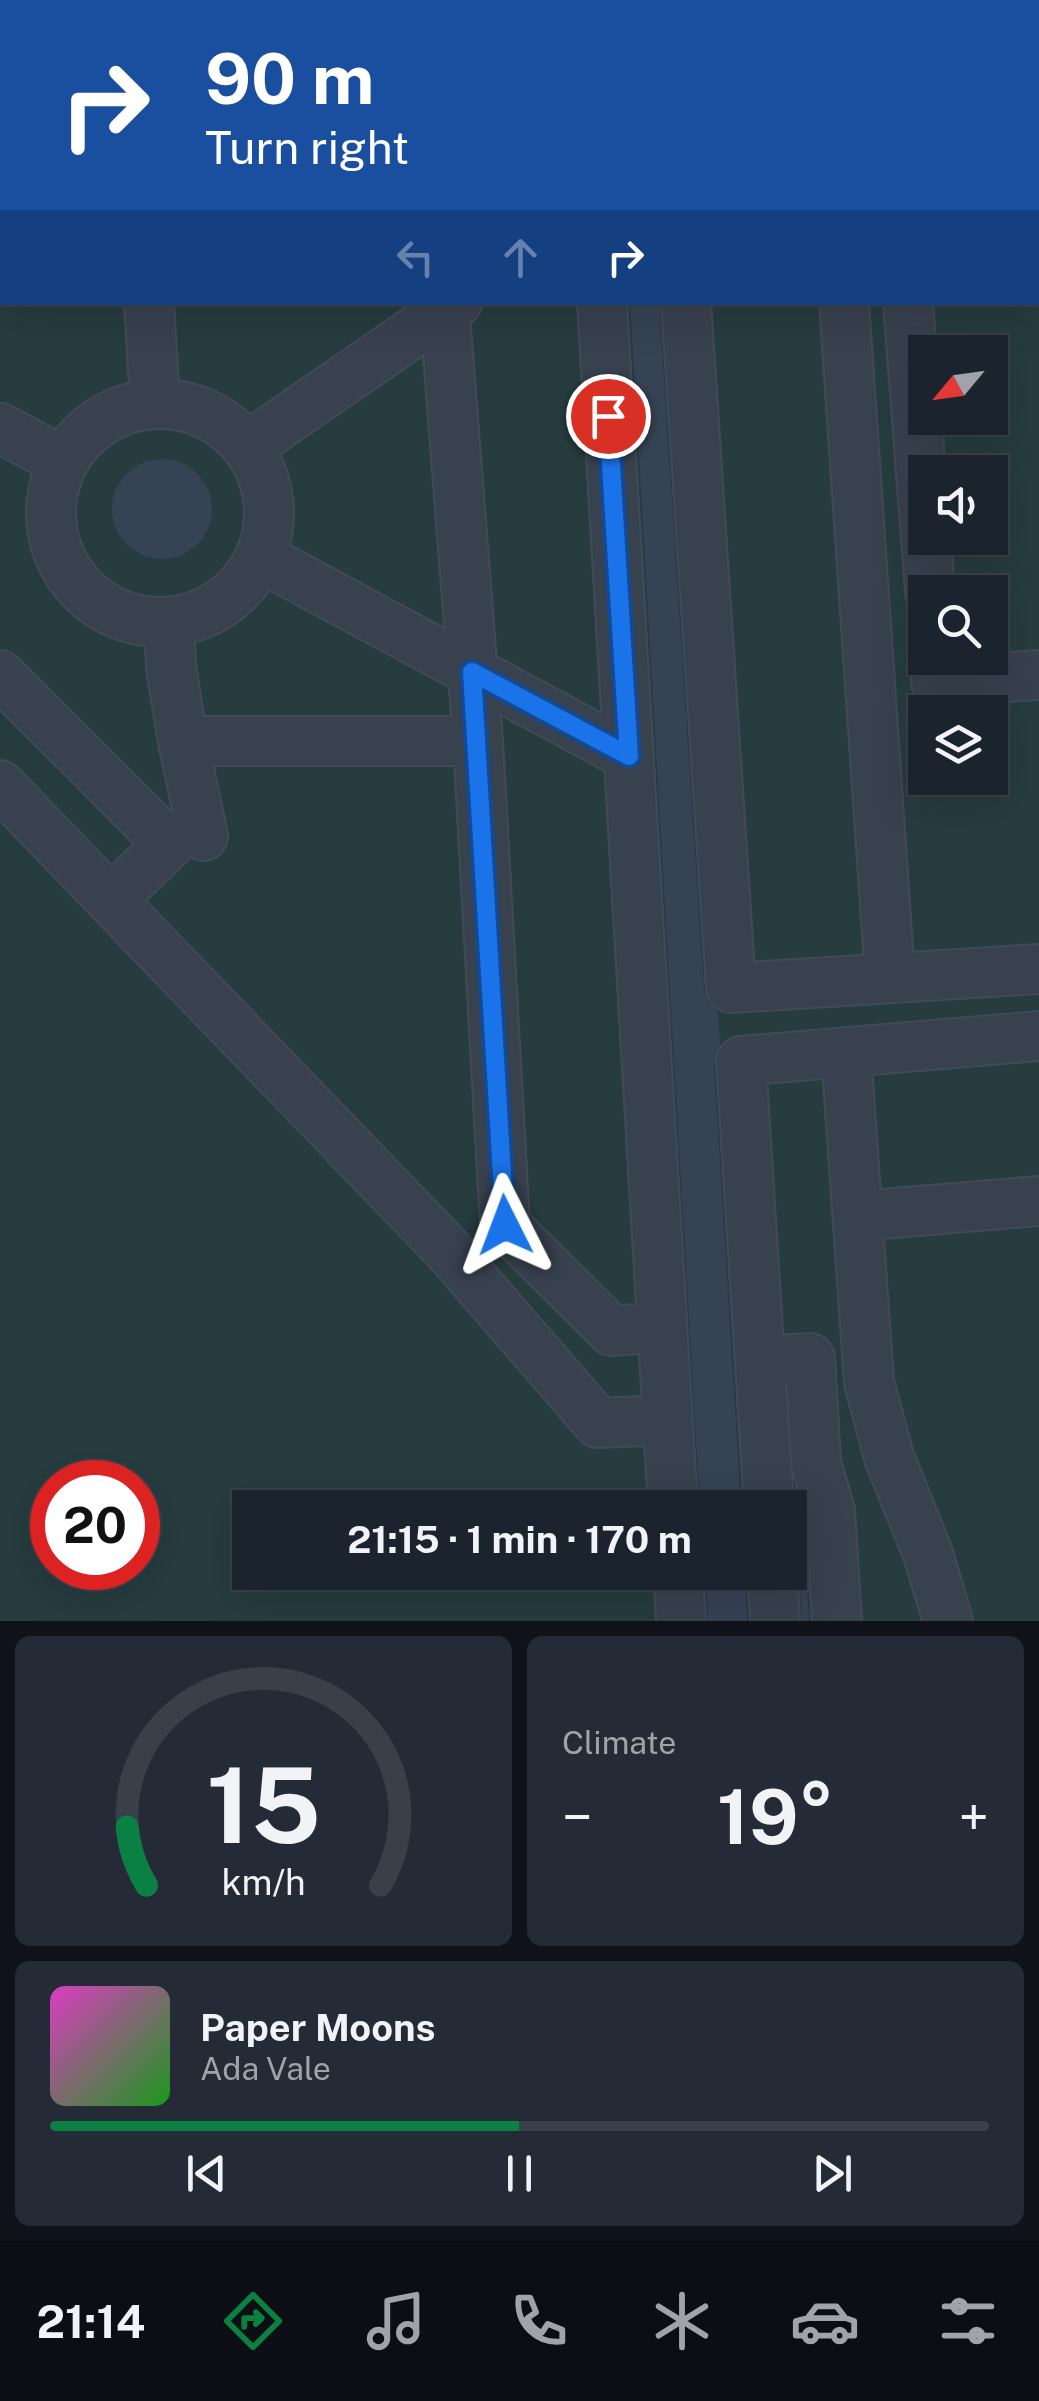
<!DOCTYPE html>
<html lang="en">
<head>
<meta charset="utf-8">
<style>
  body { margin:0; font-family:"Public Sans",sans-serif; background:#242b36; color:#f1f3f6; height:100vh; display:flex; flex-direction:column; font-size:38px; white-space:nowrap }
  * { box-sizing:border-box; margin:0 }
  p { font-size:32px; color:#a0a4aa }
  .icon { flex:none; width:55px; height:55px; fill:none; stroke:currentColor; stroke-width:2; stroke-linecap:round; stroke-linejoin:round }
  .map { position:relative; height:1621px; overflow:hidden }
  .side { display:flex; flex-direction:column; gap:15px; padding:15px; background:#0f1319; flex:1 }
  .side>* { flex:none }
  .top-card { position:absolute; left:0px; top:0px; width:1040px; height:305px; box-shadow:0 10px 40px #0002,0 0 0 2px #39404a; background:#1a4fa0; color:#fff; overflow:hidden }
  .needle { width:65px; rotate:241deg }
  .tools { position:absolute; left:908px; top:335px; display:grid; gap:20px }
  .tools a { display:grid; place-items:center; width:100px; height:100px; border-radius:0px; background:#1b232e; box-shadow:0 10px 40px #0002,0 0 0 2px #39404a; font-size:50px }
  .speed { position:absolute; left:30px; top:1460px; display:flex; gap:20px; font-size:50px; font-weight:700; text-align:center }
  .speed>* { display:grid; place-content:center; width:130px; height:130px; border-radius:50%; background:#1b232e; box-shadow:0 10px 40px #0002,0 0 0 2px #39404a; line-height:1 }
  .speed .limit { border:15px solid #d22; background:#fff; color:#111 }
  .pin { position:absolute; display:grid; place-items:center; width:85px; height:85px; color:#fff; margin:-42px; border:5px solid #fff; border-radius:50%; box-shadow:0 2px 10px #0007 }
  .me { position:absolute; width:110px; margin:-55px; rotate:357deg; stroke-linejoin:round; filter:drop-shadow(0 0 8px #0008) }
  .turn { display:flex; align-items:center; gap:35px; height:210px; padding:0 40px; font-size:45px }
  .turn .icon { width:130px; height:130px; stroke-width:2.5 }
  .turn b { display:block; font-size:70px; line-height:85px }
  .lanes { display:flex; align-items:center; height:95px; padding:0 40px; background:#0003; justify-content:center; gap:50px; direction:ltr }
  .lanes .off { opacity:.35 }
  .big { font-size:75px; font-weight:700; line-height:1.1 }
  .side .card { flex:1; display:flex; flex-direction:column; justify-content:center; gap:15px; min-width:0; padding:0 35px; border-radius:15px; background:#242b36 }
  .side .dial { align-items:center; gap:0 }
  .dial svg { height:260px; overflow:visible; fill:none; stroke:#39404a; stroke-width:7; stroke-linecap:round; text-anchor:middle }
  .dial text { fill:#f1f3f6; stroke:none }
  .song { display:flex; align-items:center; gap:30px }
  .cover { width:120px; height:120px; border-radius:15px; background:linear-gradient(135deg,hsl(310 70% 55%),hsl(120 70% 35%)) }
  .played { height:10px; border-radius:5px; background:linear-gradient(90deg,#0b8043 50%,#39404a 50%) }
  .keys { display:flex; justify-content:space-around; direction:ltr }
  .heat { display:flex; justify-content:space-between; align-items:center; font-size:55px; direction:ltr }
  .side .tiles { flex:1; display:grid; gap:15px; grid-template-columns:1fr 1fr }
  .card:last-child { grid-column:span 2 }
  .trip { position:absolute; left:232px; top:1490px; width:575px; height:100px; border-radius:0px; background:#1b232e; box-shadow:0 10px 40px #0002,0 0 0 2px #39404a; font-weight:700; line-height:100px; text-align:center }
  .tab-bar { display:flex; height:160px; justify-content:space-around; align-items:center; background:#0b0e12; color:#a0a4aa }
  .tab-bar .icon { width:70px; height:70px }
  .tab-bar .current { color:#0b8043 }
  .tab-bar b { font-size:45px; color:#f1f3f6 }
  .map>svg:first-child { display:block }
</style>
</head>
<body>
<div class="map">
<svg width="1039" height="1621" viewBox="0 0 1039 1621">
  <rect width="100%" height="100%" fill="#242f3e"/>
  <path fill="#263c3f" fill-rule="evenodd" d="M0 0H1039V1621H0ZM2 2H1038V302H2ZM925 352H990V418H925ZM925 472H990V538H925ZM925 592H990V658H925ZM925 712H990V778H925ZM52 1482H138V1568H52ZM250 1508H790V1572H250Z"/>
  <path fill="#364354" d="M630 302H659L704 990 708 1002 718 1012 720 1045 714 1063 741 1508H700Z
    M112 509a50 50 0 1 1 100 0a50 50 0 1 1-100 0Z
    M795 1491 803 1516 809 1621H802L799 1570 790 1552Z
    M706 1572H745L747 1621H708Z"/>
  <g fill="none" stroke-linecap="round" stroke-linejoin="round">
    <g stroke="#414a57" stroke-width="52">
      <path id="minor" d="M128 0V2
        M291 0 292 2
        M425 0V2
        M584 0V2
        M666 0V2
        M739 0V2
        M896 0V2
        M1038 168H1039
        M0 249H2
        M149 302 155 404
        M444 302 478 741 505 1225 612 1331 661 1327
        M602 302 673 1508
        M686 302 731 988 1039 969
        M844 302 890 978
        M908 302 925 526
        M51 513a109 109 0 1 1 218 0a109 109 0 1 1-218 0Z
        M0 428 64 462
        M247 447 457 302
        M926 538 930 592
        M260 557 629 756
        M169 622 171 667 183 741H478
        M935 658 936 682 1039 675
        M0 675 169 844 112 899
        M183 741 203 836
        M0 785 449 1251 598 1423 667 1420
        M846 1052 869 1382 889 1457 928 1554 948 1621
        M858 1216 1039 1201
        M760 1361 810 1358 816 1463 830 1511 837 1621
        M769 1508 741 1061 1039 1036
        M678 1572 681 1621
        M772 1572 775 1621"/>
    </g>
    <use href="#minor" stroke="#38414e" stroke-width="48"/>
  </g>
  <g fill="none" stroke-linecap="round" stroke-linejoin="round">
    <g stroke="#114b97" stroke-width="25">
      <path id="route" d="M505 1225 472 672 629 756 608 416"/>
    </g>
    <use href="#route" stroke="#1a73e8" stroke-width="18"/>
  </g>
</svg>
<div class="tools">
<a><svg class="needle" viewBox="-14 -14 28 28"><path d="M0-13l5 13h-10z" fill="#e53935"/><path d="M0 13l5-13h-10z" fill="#a0a4aa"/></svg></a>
<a><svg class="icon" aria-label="sound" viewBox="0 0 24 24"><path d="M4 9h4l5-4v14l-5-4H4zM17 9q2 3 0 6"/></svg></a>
<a><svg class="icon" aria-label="search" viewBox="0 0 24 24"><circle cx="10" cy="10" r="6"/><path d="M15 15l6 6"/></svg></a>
<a><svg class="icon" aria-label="layers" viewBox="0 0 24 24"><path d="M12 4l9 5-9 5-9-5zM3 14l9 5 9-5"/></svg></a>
</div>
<div class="speed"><div class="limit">20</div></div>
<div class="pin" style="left:608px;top:416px;background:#d93025"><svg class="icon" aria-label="arrive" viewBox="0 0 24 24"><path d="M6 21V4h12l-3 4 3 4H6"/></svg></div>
<svg class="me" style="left:505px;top:1225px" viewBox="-20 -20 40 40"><path d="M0-17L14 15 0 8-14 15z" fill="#1a73e8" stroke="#fff" stroke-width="4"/></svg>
<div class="trip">21:15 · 1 min · 170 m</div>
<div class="top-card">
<div class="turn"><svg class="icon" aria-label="right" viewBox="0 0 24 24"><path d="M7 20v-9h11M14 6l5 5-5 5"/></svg><div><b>90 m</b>Turn right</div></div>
<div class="lanes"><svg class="icon off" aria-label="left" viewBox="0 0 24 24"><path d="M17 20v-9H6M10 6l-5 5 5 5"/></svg><svg class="icon off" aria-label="ahead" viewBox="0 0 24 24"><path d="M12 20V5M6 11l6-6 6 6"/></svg><svg class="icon" aria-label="right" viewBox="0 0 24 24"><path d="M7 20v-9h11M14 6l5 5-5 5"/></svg></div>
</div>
</div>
<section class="side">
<div class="tiles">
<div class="card dial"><svg viewBox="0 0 100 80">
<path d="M14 69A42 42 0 1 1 86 69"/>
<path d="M14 69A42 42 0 0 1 8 51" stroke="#0b8043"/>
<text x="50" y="56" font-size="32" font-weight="700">15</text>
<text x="50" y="72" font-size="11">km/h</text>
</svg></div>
<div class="card"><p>Climate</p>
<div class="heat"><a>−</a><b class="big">19°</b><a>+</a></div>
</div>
<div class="card">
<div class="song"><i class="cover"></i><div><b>Paper Moons</b><p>Ada Vale</p></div></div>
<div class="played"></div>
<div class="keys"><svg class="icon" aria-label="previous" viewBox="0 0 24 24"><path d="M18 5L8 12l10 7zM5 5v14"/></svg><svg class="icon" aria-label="pause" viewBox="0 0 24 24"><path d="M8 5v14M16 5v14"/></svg><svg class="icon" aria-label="next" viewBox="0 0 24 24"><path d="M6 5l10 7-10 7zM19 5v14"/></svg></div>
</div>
</div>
</section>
<nav class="tab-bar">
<b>21:14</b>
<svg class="icon current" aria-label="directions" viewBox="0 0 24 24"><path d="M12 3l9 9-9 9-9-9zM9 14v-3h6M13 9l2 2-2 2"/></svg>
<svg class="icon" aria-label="music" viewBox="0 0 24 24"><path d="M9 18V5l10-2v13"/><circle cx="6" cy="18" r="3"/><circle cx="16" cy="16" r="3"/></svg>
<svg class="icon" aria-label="phone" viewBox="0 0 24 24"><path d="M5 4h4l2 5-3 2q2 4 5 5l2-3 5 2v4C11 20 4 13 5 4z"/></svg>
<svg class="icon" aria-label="climate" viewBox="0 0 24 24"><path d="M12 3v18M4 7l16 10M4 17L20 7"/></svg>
<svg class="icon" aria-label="car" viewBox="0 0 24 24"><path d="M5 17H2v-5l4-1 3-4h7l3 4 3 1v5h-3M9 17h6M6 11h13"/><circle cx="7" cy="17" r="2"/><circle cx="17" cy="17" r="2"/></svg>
<svg class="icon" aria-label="filters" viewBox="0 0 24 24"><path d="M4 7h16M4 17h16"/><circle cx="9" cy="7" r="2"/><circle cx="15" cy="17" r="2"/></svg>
</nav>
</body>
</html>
